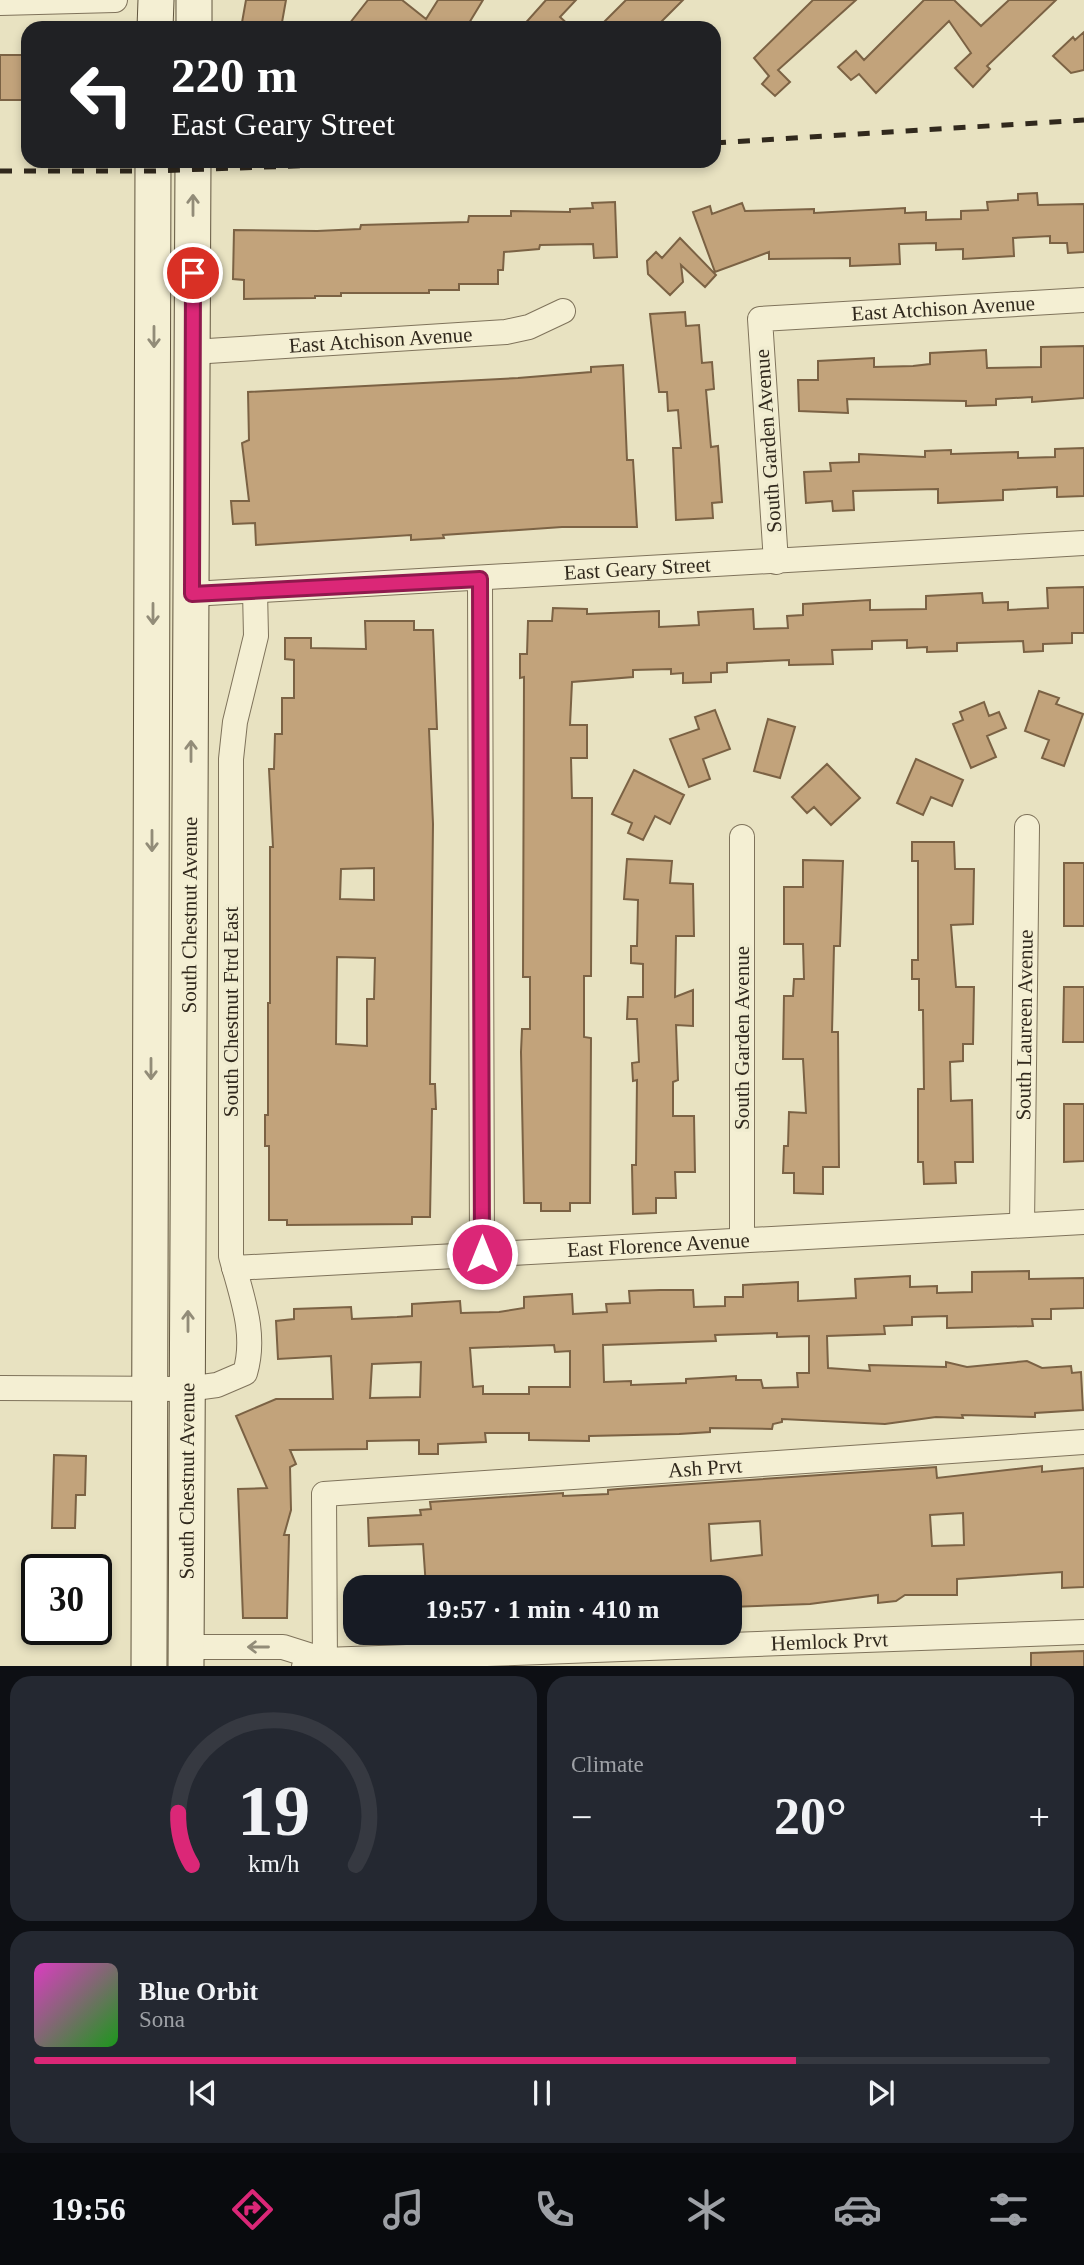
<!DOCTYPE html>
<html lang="en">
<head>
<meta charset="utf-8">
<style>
  body { margin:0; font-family:"Times New Roman",serif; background:#242831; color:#f1f3f6; height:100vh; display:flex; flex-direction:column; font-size:26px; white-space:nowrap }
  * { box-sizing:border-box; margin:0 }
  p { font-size:23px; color:#9ea1a6 }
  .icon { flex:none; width:38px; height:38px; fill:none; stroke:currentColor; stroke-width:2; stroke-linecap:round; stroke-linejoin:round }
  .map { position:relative; height:1666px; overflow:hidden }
  .sheet { display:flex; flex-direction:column; gap:10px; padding:10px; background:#0d0f14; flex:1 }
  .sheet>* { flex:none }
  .hud { position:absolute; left:21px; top:21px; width:700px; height:147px; border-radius:21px; box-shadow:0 4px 10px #0003; background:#202124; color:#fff; overflow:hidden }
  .speed { position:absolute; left:21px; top:1554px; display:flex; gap:14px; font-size:35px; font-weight:700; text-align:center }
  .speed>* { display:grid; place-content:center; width:91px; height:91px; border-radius:50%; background:#171b24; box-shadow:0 4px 10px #0003; line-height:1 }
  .speed .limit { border:4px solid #111; border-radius:10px; background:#fff; color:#111 }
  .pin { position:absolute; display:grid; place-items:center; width:60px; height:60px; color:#fff; margin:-30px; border:4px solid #fff; border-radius:50%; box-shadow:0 2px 7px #0007 }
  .me { position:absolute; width:77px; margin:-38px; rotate:0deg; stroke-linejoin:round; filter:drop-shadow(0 0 5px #0008) }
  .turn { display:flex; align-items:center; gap:24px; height:147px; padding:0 35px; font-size:32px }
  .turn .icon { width:91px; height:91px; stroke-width:2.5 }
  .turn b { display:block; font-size:49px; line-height:60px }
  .big { font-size:52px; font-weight:700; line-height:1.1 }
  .sheet .widget { flex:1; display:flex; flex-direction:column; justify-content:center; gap:10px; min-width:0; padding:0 24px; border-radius:21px; background:#242831 }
  .sheet .dial { align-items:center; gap:0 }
  .dial svg { height:182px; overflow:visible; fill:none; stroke:#363941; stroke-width:7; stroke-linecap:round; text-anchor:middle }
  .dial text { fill:#f1f3f6; stroke:none }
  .song { display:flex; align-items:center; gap:21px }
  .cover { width:84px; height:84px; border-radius:10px; background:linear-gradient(135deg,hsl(310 70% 55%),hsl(120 70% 35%)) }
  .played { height:7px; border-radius:4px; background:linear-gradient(90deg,#db2777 75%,#363941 75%) }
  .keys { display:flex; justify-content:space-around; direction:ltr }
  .heat { display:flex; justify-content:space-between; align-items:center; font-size:38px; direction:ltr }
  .sheet .tiles { flex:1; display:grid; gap:10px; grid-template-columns:1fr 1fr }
  .widget:last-child { grid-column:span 2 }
  .trip { position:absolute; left:343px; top:1575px; width:399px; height:70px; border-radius:21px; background:#171b24; box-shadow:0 4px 10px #0003; font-weight:700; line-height:70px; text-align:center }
  .tab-bar { display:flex; height:112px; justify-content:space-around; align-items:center; background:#090b0e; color:#9ea1a6 }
  .tab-bar .icon { width:49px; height:49px }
  .tab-bar .selected { color:#db2777 }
  .tab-bar b { font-size:32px; color:#f1f3f6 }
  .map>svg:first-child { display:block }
</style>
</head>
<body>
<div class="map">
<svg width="1084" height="1667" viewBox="0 0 1084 1667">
  <rect width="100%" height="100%" fill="#e8e2c1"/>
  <path fill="#c2a37b" stroke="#7b6244" stroke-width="2" fill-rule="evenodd" d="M246 0H286L281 28H241Z
    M368 0H402L426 19 438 0H483L466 28H346Z
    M546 0H576L560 17 572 28H521Z
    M626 0H683L655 28H598Z
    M813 0H856L778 70 790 82 775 96 762 84 769 76 754 58Z
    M924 0H954L981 26 1009 0H1056L987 66 990 69 973 87 955 68 971 53 949 21 876 93 859 74 851 80 838 67 856 51 864 60Z
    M1084 32V70L1071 73 1053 56 1073 37 1075 40Z
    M0 55H28L27 100H0Z
    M1037 193 1038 205 1084 204V252L1068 253 1067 243H1050V236L1013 238 1014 256 963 259V249L936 250V243L899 244 900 264 850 266V258L769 259V252L715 272 693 212 710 206 712 214 742 203 745 211 814 209V213L905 208V213L926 212V220L961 219V211L988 210 987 202 1018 200V194Z
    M615 202 617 257 594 258 593 244 540 245 539 249 504 252 503 270H498V284H459V290H429V293H341V296H315V298L244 299V280L233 279 234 230 317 231 360 229 361 225 468 222 469 216H511V211L570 212V209L593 208 592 203Z
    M680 238 716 275 705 287 681 265 683 282 670 295 648 274 647 261 656 252 662 258Z
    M685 312 686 326 699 325 702 363 712 362 714 389 706 390 711 447 718 446 722 502 712 503 713 518 676 520 673 448H681L678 410 668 411 667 392H659L650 314Z
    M1084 346V398L1032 402V397L996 399V405L966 406V401L847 399 848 413 799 411 798 380H818V361L874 358V367L913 366 930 364V353L986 350 987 368 1041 367V347Z
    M623 365 627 460H633L637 527H562L443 535 444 538 411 540V535L256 545 255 523 233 524 231 501H249L242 443 249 440 248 392 518 378 591 372V367Z
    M1084 448V496L1057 497V487L1003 490V500L938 503V489L853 491 854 510 833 511 832 501 806 503 804 472 831 471 830 463 859 462V454L925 457V451L951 450V454L1018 452V458L1055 457V449Z
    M1084 587V633H1072V643L1043 644V651L1024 652 1023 641 957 643V651L927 652V647L907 648V640L872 641V649L832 650 833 664 789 665V660L727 663V672L711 673V682L683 683V673L671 674V669L633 670V677L572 682 570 725H587V758H571L572 798H592L591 976H584V1037L591 1038 590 1203H570V1211H541V1203H524L521 1052 522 1029H530V977H523L524 677 520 678V654H527L528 621H552L553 608 587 609V614L659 611V627L699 625 698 612 753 609 754 629 788 628 787 616 803 615V604L870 600V610L926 609V596L982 593 983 603 1008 602V610L1048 608 1047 588Z
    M365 621H414V630H433L437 729H429L433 824 430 1084H435L436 1109H432L430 1217H412V1224L287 1225V1220H269V1146H265V1115H268V1003H270V847H273L269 769H274L275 734H282V698H294V660L285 659V638H311V648L366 649ZM374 868V900L340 899 341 869ZM337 957 375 958 374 999H367V1046L336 1044Z
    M1039 691 1059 698 1056 704 1083 714 1064 766 1042 758 1049 740 1025 731Z
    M984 702 989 716 999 712 1006 728 987 736 996 757 971 768 953 724 963 720 960 712Z
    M715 710 730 749 703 759 710 779 689 787 670 739 699 729 695 717Z
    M768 719 795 727 780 778 754 771Z
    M916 759 963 780 952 806 931 797 923 815 897 803Z
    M827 764 860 798 831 825 814 807 807 813 792 797Z
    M634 770 684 795 670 824 655 816 643 840 628 833 632 823 612 814Z
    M912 842H954L955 869H974L973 924 951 925 956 987H974L973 1044H963V1061L950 1062 951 1101 972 1100 973 1162H955L956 1183 924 1184 923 1162H918V1089H924L923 1010H919V979H912V960H918V861H912Z
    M627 859 672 861 670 883 693 884 694 936H676L675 997 693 990V1026L676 1025 678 1080 673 1082V1116H694L695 1172H675L676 1198H656V1213L633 1214 632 1165H636L637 1080 633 1081 632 1063 639 1062 637 1019H627L628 997H643V964L631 963V946H637L638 900 624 899Z
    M803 860 843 861 840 946H834L832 1032H838L839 1167H823V1194L794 1193V1173H783L784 1146H788L789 1112 806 1113 803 1059H783L784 996H793L794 979H804L803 944H784V887H803Z
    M1064 863H1084V926H1064Z
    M1064 987H1084V1042H1063Z
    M1064 1104H1084V1161L1064 1162Z
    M1029 1271V1279L1084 1278V1308L1051 1309V1319H1032L1033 1326 947 1328V1316L912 1317V1325L884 1326 885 1334 827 1336 828 1368 870 1371 869 1365 946 1367V1362L967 1367 1027 1361 1042 1368 1071 1366 1072 1373 1081 1372 1083 1410 1035 1413V1417L962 1415 963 1418 936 1417 885 1424 782 1419V1422L773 1424 772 1429 710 1428V1432L679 1434 589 1436V1441L529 1440V1433H485L486 1442 438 1444V1454H419V1440L367 1441V1449L290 1450 296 1464 290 1467 291 1510 284 1535H289L287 1618H243L238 1489 267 1488 236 1416 276 1399H333L331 1356 278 1359 276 1321 294 1319V1309L351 1307 352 1319 397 1317 412 1316V1304L460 1301 461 1313 499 1312 524 1308V1297L572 1294 573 1314 607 1312 606 1304 630 1303 629 1291 660 1290H693L694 1307 725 1306V1297H743V1285L798 1282V1301L856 1298 855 1279 910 1276V1287L937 1286V1293L972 1292V1272ZM777 1333V1337L809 1336V1373H797L798 1387 763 1388 761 1380H736V1376L686 1379V1383L631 1385V1381L604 1382 603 1345 716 1341 715 1335ZM554 1345 555 1352 570 1351V1387H529V1394H483V1386L473 1387 470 1348ZM421 1362 420 1397 370 1398 372 1364Z
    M54 1455 86 1456 85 1495H76L75 1528H52Z
    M1042 1466V1472L1084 1468V1587L1062 1588V1572L957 1579V1595H905L896 1601 878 1603V1595L810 1604 730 1607V1587H426L423 1544 369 1546 368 1518 421 1515 420 1510 431 1509 430 1502 563 1493V1496L608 1494V1490L618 1489 922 1468 936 1467 937 1478ZM963 1513 964 1545 932 1546 930 1515ZM760 1521 762 1555 711 1561 709 1524Z
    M1084 1651V1667H1031V1653Z"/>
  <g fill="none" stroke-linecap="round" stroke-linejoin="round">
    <g stroke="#7f735b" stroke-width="26">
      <g id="minor">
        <path d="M0 3 115 0"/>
        <path id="s1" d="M192 352 506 332 529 327 563 311"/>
        <path id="s2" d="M776 562 760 319 1084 300"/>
        <path d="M480 579 482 1254"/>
        <path id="s3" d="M192 594 1084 543"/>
        <path d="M742 837V1240"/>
        <path id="s4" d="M1022 1225 1027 827"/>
        <path id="s5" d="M234 1268 1084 1222"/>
        <path d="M0 1388 187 1389 217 1385 245 1373C257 1333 241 1295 231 1256V759L235 722 256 636 255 591"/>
        <path d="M186 1647H283L324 1660"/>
        <path id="s6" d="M304 1667 324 1660 1084 1632"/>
        <path id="s7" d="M325 1667 324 1494 1084 1442"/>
      </g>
    </g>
    <g stroke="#61553e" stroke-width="37">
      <g id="secondary">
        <path d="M155 28 156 0"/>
        <path d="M194 28V0"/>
        <path d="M149 1667 153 161"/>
        <path id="s8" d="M186 1667 193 161"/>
      </g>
    </g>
    <use href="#minor" stroke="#f4efd3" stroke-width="24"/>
    <use href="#secondary" stroke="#f4efd3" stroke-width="35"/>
    <path stroke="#31291d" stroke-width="5" stroke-dasharray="12 12" stroke-linecap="butt" d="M714 143 1084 120
      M0 171H153L435 161"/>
  </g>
  <defs><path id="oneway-shaft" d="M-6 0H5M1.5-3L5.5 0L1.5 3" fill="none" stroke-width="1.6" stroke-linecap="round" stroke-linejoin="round" transform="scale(1.75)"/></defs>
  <g stroke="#928c78">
    <use href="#oneway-shaft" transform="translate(193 205) rotate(-90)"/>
    <use href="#oneway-shaft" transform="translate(154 337) rotate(90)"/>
    <use href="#oneway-shaft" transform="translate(153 614) rotate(90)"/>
    <use href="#oneway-shaft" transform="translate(191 751) rotate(-90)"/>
    <use href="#oneway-shaft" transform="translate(152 841) rotate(90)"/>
    <use href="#oneway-shaft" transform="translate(151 1069) rotate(90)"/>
    <use href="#oneway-shaft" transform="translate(188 1321) rotate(-90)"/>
    <use href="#oneway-shaft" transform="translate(258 1647) rotate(-180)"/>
  </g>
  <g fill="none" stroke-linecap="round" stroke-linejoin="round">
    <g stroke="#8e194d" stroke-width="18">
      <path id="route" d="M193 273 192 594 480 579 482 1254"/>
    </g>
    <use href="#route" stroke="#db2777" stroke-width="12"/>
  </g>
  <g text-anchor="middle" stroke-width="7" stroke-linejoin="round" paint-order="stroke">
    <g font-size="21" fill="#31291d" stroke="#f0ecd0">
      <text dy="7" stroke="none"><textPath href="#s2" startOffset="427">East Atchison Avenue</textPath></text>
      <text dy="7" stroke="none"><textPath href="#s1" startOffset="189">East Atchison Avenue</textPath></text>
      <text transform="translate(768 441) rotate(-94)" y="7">South Garden Avenue</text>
      <text dy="7" stroke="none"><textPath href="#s3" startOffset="446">East Geary Street</textPath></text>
      <text dy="7" stroke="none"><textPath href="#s8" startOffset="752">South Chestnut Avenue</textPath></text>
      <text transform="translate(231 1012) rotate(-90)" y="7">South Chestnut Ftrd East</text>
      <text dy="7" stroke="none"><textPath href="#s4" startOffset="200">South Laureen Avenue</textPath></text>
      <text transform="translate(742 1038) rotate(-90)" y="7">South Garden Avenue</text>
      <text dy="7" stroke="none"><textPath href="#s5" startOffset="425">East Florence Avenue</textPath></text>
      <text dy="7" stroke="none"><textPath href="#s7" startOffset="555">Ash Prvt</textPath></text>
      <text dy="7" stroke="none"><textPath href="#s8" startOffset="186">South Chestnut Avenue</textPath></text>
      <text dy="7" stroke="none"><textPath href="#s6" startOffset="527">Hemlock Prvt</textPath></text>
    </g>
  </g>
</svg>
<div class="speed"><div class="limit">30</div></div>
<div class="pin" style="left:193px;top:273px;background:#d93025"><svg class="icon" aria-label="arrive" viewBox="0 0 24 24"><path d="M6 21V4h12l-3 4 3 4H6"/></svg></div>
<svg class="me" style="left:482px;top:1254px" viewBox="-20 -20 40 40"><circle r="17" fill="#db2777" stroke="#fff" stroke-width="3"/><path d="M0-11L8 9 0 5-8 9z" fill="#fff"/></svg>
<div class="trip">19:57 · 1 min · 410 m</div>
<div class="hud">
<div class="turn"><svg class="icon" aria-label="left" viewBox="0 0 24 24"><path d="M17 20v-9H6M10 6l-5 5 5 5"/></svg><div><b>220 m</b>East Geary Street</div></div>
</div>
</div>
<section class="sheet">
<div class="tiles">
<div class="widget dial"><svg viewBox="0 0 100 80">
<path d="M14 69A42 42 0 1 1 86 69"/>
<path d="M14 69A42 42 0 0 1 8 46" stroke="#db2777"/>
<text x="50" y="56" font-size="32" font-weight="700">19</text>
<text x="50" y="72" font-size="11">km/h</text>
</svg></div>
<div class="widget"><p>Climate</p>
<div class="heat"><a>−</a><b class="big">20°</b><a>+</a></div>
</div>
<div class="widget">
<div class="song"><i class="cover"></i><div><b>Blue Orbit</b><p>Sona</p></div></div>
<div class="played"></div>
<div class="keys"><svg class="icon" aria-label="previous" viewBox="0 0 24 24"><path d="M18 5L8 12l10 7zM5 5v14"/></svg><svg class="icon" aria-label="pause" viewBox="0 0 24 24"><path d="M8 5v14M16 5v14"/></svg><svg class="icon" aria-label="next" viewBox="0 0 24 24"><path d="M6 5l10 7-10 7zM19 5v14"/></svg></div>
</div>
</div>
</section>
<nav class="tab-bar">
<b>19:56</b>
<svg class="icon selected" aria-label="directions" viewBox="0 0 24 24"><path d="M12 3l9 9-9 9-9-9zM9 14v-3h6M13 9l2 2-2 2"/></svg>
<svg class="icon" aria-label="music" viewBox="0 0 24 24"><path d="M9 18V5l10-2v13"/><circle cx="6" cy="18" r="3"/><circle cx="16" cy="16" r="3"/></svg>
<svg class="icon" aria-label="phone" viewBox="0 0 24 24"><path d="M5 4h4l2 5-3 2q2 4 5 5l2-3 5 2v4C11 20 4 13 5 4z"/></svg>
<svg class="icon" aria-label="climate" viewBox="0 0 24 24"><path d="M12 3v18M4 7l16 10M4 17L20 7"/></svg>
<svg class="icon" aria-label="car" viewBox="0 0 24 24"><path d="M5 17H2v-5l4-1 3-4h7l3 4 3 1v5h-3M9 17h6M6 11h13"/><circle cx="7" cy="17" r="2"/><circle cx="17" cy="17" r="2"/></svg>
<svg class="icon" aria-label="filters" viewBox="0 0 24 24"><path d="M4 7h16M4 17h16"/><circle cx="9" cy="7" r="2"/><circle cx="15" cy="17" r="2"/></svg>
</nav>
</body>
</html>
